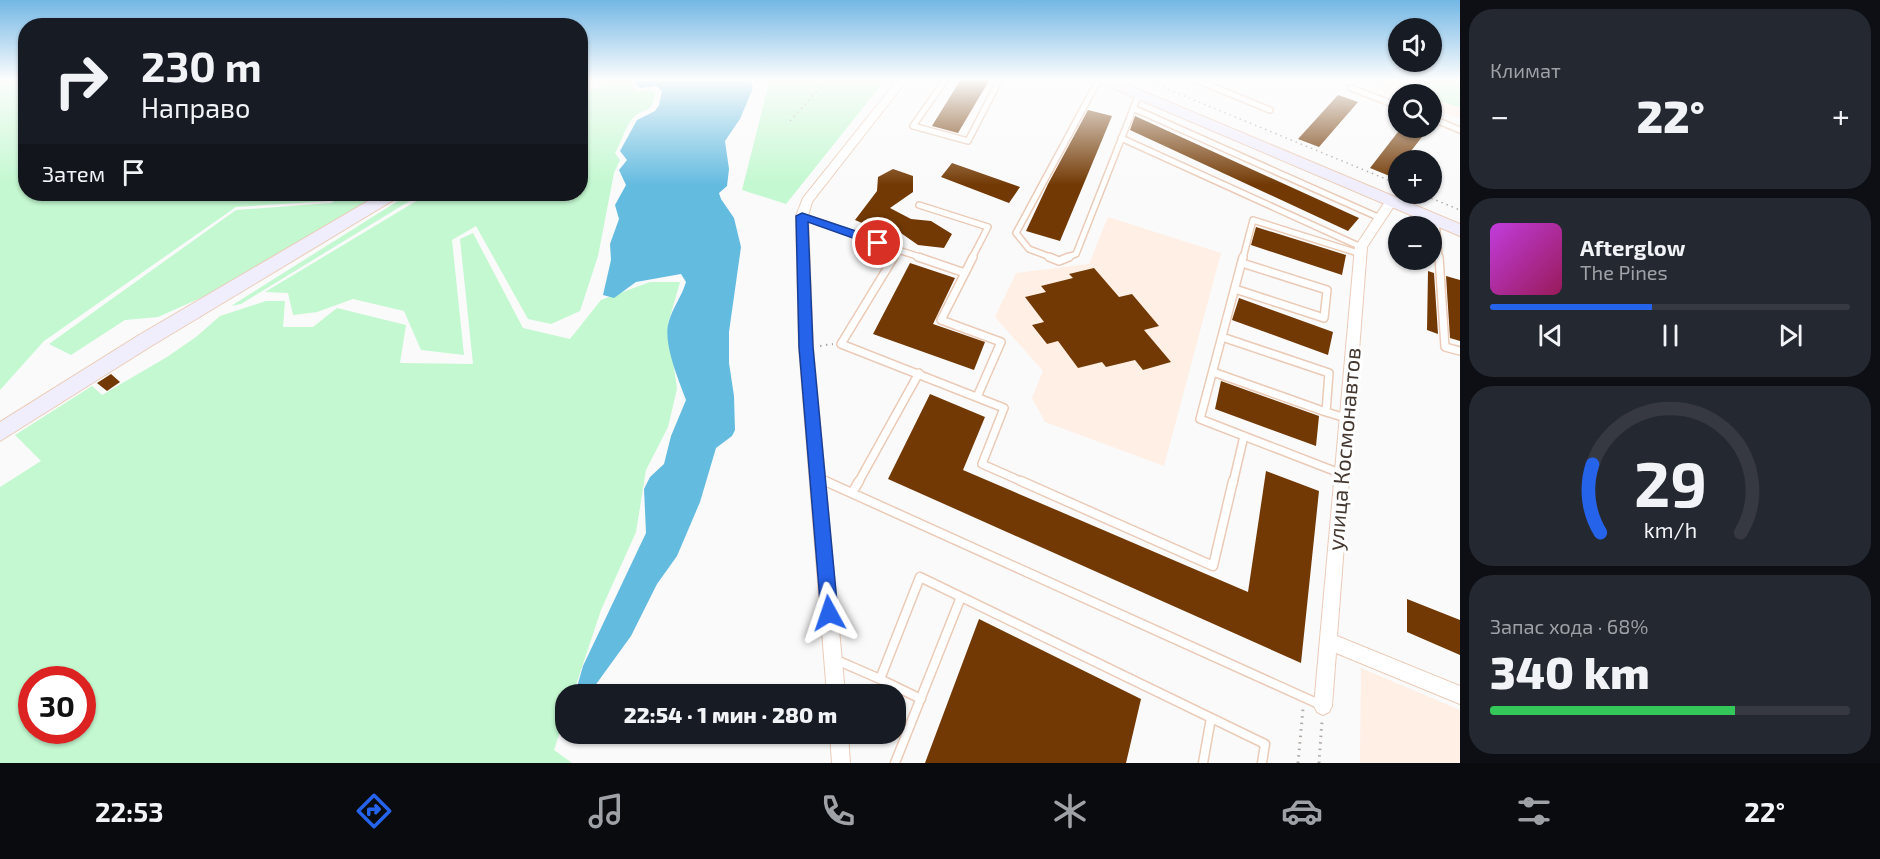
<!DOCTYPE html>
<html lang="ru">
<head>
<meta charset="utf-8">
<style>
  body { margin:0; font-family:"Exo 2",sans-serif; background:#242831; color:#f1f3f6; height:100vh; display:flex; flex-direction:column; font-size:22px; white-space:nowrap }
  * { box-sizing:border-box; margin:0 }
  p { font-size:20px; color:#9ea1a6 }
  .icon { flex:none; width:33px; height:33px; fill:none; stroke:currentColor; stroke-width:2; stroke-linecap:round; stroke-linejoin:round }
  .map { position:relative; flex:1; overflow:hidden }
  .details { display:flex; flex-direction:column; gap:9px; padding:9px; background:#0d0f14; width:420px }
  .details>* { flex:none }
  .top-card { position:absolute; left:18px; top:18px; width:570px; height:183px; border-radius:24px; box-shadow:0 2px 4px #0004; background:#171b24; color:#f1f3f6; overflow:hidden }
  .fabs { position:absolute; left:1388px; top:18px; display:grid; gap:12px }
  .fabs a { display:grid; place-items:center; width:54px; height:54px; border-radius:50%; background:#171b24; box-shadow:0 2px 4px #0004; font-size:30px }
  .speed { position:absolute; left:18px; top:666px; display:flex; gap:12px; font-size:30px; font-weight:700; text-align:center }
  .speed>* { display:grid; place-content:center; width:78px; height:78px; border-radius:50%; background:#171b24; box-shadow:0 2px 4px #0004; line-height:1 }
  .speed .limit { border:9px solid #d22; background:#fff; color:#111 }
  .pin { position:absolute; display:grid; place-items:center; width:51px; height:51px; color:#fff; margin:-26px; border:3px solid #fff; border-radius:50%; box-shadow:0 2px 6px #0007 }
  .me { position:absolute; width:66px; margin:-33px; rotate:355deg; stroke-linejoin:round; filter:drop-shadow(0 0 4px #0008) }
  .turn { display:flex; align-items:center; gap:21px; height:126px; padding:0 24px; font-size:27px }
  .turn .icon { width:78px; height:78px; stroke-width:2.5 }
  .turn b { display:block; font-size:42px; line-height:51px }
  .then { display:flex; align-items:center; height:57px; padding:0 24px; background:#0003; gap:12px; font-size:22px }
  .big { font-size:45px; font-weight:800; line-height:1.1 }
  .details .tile { flex:1; display:flex; flex-direction:column; justify-content:center; gap:9px; min-width:0; padding:0 21px; border-radius:24px; background:#242831 }
  .details .dial { align-items:center; gap:0 }
  .dial svg { height:156px; overflow:visible; fill:none; stroke:#363941; stroke-width:7; stroke-linecap:round; text-anchor:middle }
  .dial text { fill:#f1f3f6; stroke:none }
  .song { display:flex; align-items:center; gap:18px }
  .cover { width:72px; height:72px; border-radius:9px; background:linear-gradient(135deg,hsl(290 70% 55%),hsl(330 70% 35%)) }
  .played { height:6px; border-radius:3px; background:linear-gradient(90deg,#2563eb 45%,#363941 45%) }
  .keys { display:flex; justify-content:space-around; direction:ltr }
  .heat { display:flex; justify-content:space-between; align-items:center; font-size:33px; direction:ltr }
  .charge { height:9px; border-radius:4px; background:linear-gradient(90deg,#34c759 68%,#363941 0) }
  .trip { position:absolute; left:555px; top:684px; width:351px; height:60px; border-radius:24px; background:#171b24; box-shadow:0 2px 4px #0004; font-weight:800; line-height:60px; text-align:center }
  .menu { display:flex; height:96px; justify-content:space-around; align-items:center; background:#090b0e; color:#9ea1a6 }
  .menu .icon { width:42px; height:42px }
  .menu .selected { color:#2563eb }
  .menu b { font-size:27px; color:#f1f3f6 }
  main { display:flex; flex:1; min-height:0 }
  .map>svg:first-child { display:block }
</style>
</head>
<body>
<main>
<div class="map">
<svg width="1460" height="763" viewBox="0 0 1460 763">
  <rect width="100%" height="100%" fill="#fafafa"/>
  <path fill="#ffefe5" d="M1374 79H1460V118L1431 108V94H1398V97L1385 93Z
    M1108 217 1221 253 1164 466 1045 422 1032 398 1043 371 995 317 1016 273 1089 264Z
    M1361 668 1460 710V763H1360Z"/>
  <path fill="#c3f8d0" fill-rule="evenodd" d="M0 79H25L26 194H339L330 201 236 207 44 341 0 390Z
    M615 79H632L631 82 637 91 650 90 655 92C652 117 643 106 632 119 625 128 621 143 615 153L620 160 614 173 598 256 580 311 551 324 528 319 476 226 452 240 464 355 421 350 404 311 353 299 317 312 293 315 288 293 265 292 428 194H580L581 95Z
    M770 79H886L786 204 742 190Z
    M1413 79H1439L1460 85V107L1431 99V94H1418L1408 90Z
    M345 194H383L304 243 249 270 203 297 158 317 125 320 71 355 49 344 236 210 331 203Z
    M409 194H421L241 304 231 306Z
    M473 233 523 328 570 339 601 300 650 282H680L668 324 677 389 668 427 646 470 636 532 601 610 573 694H566L565 716 554 750 572 763H0V487L41 461 15 435 92 386 102 395 167 357 196 337 220 316 266 301H285L283 327H313L337 308 406 325 400 363 473 364 460 239ZM32 680H82V730H32Z"/>
  <path fill="#64bbe0" d="M638 79H750L753 88 740 119 725 141 729 169 727 186 719 193 721 199 734 218 741 247 729 332V363L734 396 735 430 732 436 716 448 700 502 677 556 657 584 631 636 589 694H575L583 666 646 533 644 489 650 477 664 464 671 436 686 400C679 380 662 342 669 321 673 307 682 296 686 282L681 274 636 282 614 298 603 295 611 260 610 244 619 219 615 205 626 185 619 170 627 160 620 151 637 120 655 111 659 105 662 91 656 86 640 88 636 85Z"/>
  <path fill="#723904" d="M961 79H990L958 133 932 126Z
    M1338 95 1358 102 1319 147 1298 139Z
    M1088 110 1112 116 1060 241 1026 231 1048 184Z
    M1135 116 1359 218 1348 231 1130 130Z
    M1401 128H1429L1404 160H1398V168L1392 177 1370 168Z
    M952 163 1020 187 1009 203 941 177Z
    M893 169 913 176V192L890 208 911 219 931 221 952 234 944 248 918 245 898 231 883 225 877 235 860 228 862 223 855 220 877 191 878 177Z
    M1256 227 1346 255 1342 275 1251 245Z
    M910 263 955 278 933 324 985 342 974 370 873 334Z
    M1094 268 1119 297 1132 294 1159 326 1144 330 1171 362 1143 370 1135 360 1106 367 1102 362 1078 368 1058 341 1047 344 1032 325 1044 322 1025 297 1046 292 1041 286 1073 278 1069 274Z
    M1428 271 1434 273 1438 334 1427 330Z
    M1446 276 1460 280V341L1450 338Z
    M1239 298 1333 332 1328 355 1232 320Z
    M111 374 120 382 107 391 97 383Z
    M1221 381 1319 416 1316 446 1215 409Z
    M930 394 985 417 963 470 1248 592 1266 471 1319 491 1301 663 888 479Z
    M1407 599 1460 620V655L1407 632Z
    M979 619 1141 699 1126 763H925Z"/>
  <g fill="none" stroke-linecap="round" stroke-linejoin="round">
    <g stroke="#ebcbb7" stroke-width="8">
      <path id="service-far2" d="M946 79 913 126 968 141 1000 79
        M1194 79 1270 110
        M1351 88 1398 106
        M1133 108 1380 218
        M1431 118 1460 130
        M1121 138 1361 247
        M919 205 988 227 972 258
        M802 216 898 250
        M1436 219 1439 258
        M893 258 898 250 923 258
        M1053 258 1029 249 1016 233 1099 79
        M1065 258 1076 254 1139 94
        M1243 258 1253 220 1361 254"/>
    </g>
    <g stroke="#ebcbb7" stroke-width="10">
      <path id="service-far1" d="M894 257 841 344 1004 408 982 464 1025 483
        M918 257 965 273 941 320 1001 342 977 397
        M1049 257 1059 261 1069 257
        M1243 257 1200 419 1342 474
        M1439 257 1445 347 1460 351
        M965 273 973 257
        M1235 289 1324 318 1327 290 1242 263
        M1213 372 1326 412 1329 373 1222 337
        M1326 412 1346 418
        M818 478 829 483
        M858 483 919 373
        M1233 483 1244 436"/>
    </g>
    <g stroke="#ebcbb7" stroke-width="11">
      <path id="service" d="M825 481 1321 705
        M1021 481 1213 566 1233 481
        M852 493 859 481
        M834 659 880 679 920 577 1265 744 1262 763
        M880 679 921 699
        M895 763 961 597
        M1203 763 1211 718"/>
    </g>
    <g stroke="#ebcbb7" stroke-width="2">
      <path id="minor" d="M898 79H908L812 202 808 216 813 347 845 694H827L799 347 796 216 803 198Z
        M1392 196 1398 200 1367 247 1337 636 1460 686V704L1336 653 1332 706 1329 712 1323 715 1317 712 1314 706 1355 247 1388 197Z
        M830 734H848L850 763H832Z"/>
    </g>
    <g stroke="#ebcbb7" stroke-width="2">
      <path id="secondary" d="M580 79H596L580 87Z
        M1096 79H1114L1460 224V236L1098 82Z
        M380 194H399L397 198 153 345 0 441V422L139 335Z"/>
    </g>
    <path stroke="#b0aaa7" stroke-width="1.5" stroke-dasharray="1.5 4" stroke-linecap="butt" d="M817 79 825 81
      M1143 79 1398 184
      M790 121 826 81 843 86 849 79
      M1421 194 1460 210"/>
    <path stroke="#b0aaa7" stroke-width="2" stroke-dasharray="1.5 4.5" stroke-linecap="butt" d="M820 346 833 344"/>
    <path stroke="#b0aaa7" stroke-width="3" stroke-dasharray="1.5 5" stroke-linecap="butt" d="M1298 763 1303 709
      M1319 763 1322 721"/>
    <use href="#service-far2" stroke="#fff" stroke-width="5"/>
    <use href="#service-far1" stroke="#fff" stroke-width="7"/>
    <use href="#service" stroke="#fff" stroke-width="8"/>
    <use href="#minor" fill="#fff" fill-rule="evenodd"/>
    <use href="#secondary" fill="#f0eefc" fill-rule="evenodd"/>
  </g>
  <linearGradient id="sky" x2="0" y2="1"><stop stop-color="#73b7e5"/><stop offset="0.43" stop-color="#fdfdfd"/><stop offset="1" stop-color="#fdfdfd" stop-opacity="0"/></linearGradient>
  <rect width="1460" height="185" fill="url(#sky)"/>
  <path fill="#2563eb" stroke="#184099" stroke-width="1.5" d="M802 213 883 240 884 243 878 247 808 222 813 347 838 613 835 619 829 621 823 619 821 613 799 347 796 216Z"/>
  <g text-anchor="middle" stroke-width="6" stroke-linejoin="round" paint-order="stroke">
    <g font-size="22" fill="#453830" stroke="#fff">
      <text transform="translate(1344 449) rotate(-85)" y="8">улица Космонавтов</text>
    </g>
  </g>
</svg>
<div class="fabs">
<a><svg class="icon" aria-label="sound" viewBox="0 0 24 24"><path d="M4 9h4l5-4v14l-5-4H4zM17 9q2 3 0 6"/></svg></a>
<a><svg class="icon" aria-label="search" viewBox="0 0 24 24"><circle cx="10" cy="10" r="6"/><path d="M15 15l6 6"/></svg></a>
<a>+</a>
<a>−</a>
</div>
<div class="speed"><div class="limit">30</div></div>
<div class="pin" style="left:878px;top:243px;background:#d93025"><svg class="icon" aria-label="arrive" viewBox="0 0 24 24"><path d="M6 21V4h12l-3 4 3 4H6"/></svg></div>
<svg class="me" style="left:829px;top:613px" viewBox="-20 -20 40 40"><path d="M0-17L14 15 0 8-14 15z" fill="#2563eb" stroke="#fff" stroke-width="4"/></svg>
<div class="trip">22:54 · 1 мин · 280 m</div>
<div class="top-card">
<div class="turn"><svg class="icon" aria-label="right" viewBox="0 0 24 24"><path d="M7 20v-9h11M14 6l5 5-5 5"/></svg><div><b>230 m</b>Направо</div></div>
<div class="then">Затем<svg class="icon" aria-label="arrive" viewBox="0 0 24 24"><path d="M6 21V4h12l-3 4 3 4H6"/></svg></div>
</div>
</div>
<section class="details">
<div class="tile"><p>Климат</p>
<div class="heat"><a>−</a><b class="big">22°</b><a>+</a></div>
</div>
<div class="tile">
<div class="song"><i class="cover"></i><div><b>Afterglow</b><p>The Pines</p></div></div>
<div class="played"></div>
<div class="keys"><svg class="icon" aria-label="previous" viewBox="0 0 24 24"><path d="M18 5L8 12l10 7zM5 5v14"/></svg><svg class="icon" aria-label="pause" viewBox="0 0 24 24"><path d="M8 5v14M16 5v14"/></svg><svg class="icon" aria-label="next" viewBox="0 0 24 24"><path d="M6 5l10 7-10 7zM19 5v14"/></svg></div>
</div>
<div class="tile dial"><svg viewBox="0 0 100 80">
<path d="M14 69A42 42 0 1 1 86 69"/>
<path d="M14 69A42 42 0 0 1 10 34" stroke="#2563eb"/>
<text x="50" y="56" font-size="32" font-weight="700">29</text>
<text x="50" y="72" font-size="11">km/h</text>
</svg></div>
<div class="tile"><p>Запас хода · 68%</p><b class="big">340 km</b><div class="charge"></div></div>
</section>
</main>
<nav class="menu">
<b>22:53</b>
<svg class="icon selected" aria-label="directions" viewBox="0 0 24 24"><path d="M12 3l9 9-9 9-9-9zM9 14v-3h6M13 9l2 2-2 2"/></svg>
<svg class="icon" aria-label="music" viewBox="0 0 24 24"><path d="M9 18V5l10-2v13"/><circle cx="6" cy="18" r="3"/><circle cx="16" cy="16" r="3"/></svg>
<svg class="icon" aria-label="phone" viewBox="0 0 24 24"><path d="M5 4h4l2 5-3 2q2 4 5 5l2-3 5 2v4C11 20 4 13 5 4z"/></svg>
<svg class="icon" aria-label="climate" viewBox="0 0 24 24"><path d="M12 3v18M4 7l16 10M4 17L20 7"/></svg>
<svg class="icon" aria-label="car" viewBox="0 0 24 24"><path d="M5 17H2v-5l4-1 3-4h7l3 4 3 1v5h-3M9 17h6M6 11h13"/><circle cx="7" cy="17" r="2"/><circle cx="17" cy="17" r="2"/></svg>
<svg class="icon" aria-label="filters" viewBox="0 0 24 24"><path d="M4 7h16M4 17h16"/><circle cx="9" cy="7" r="2"/><circle cx="15" cy="17" r="2"/></svg>
<b>22°</b>
</nav>
</body>
</html>
